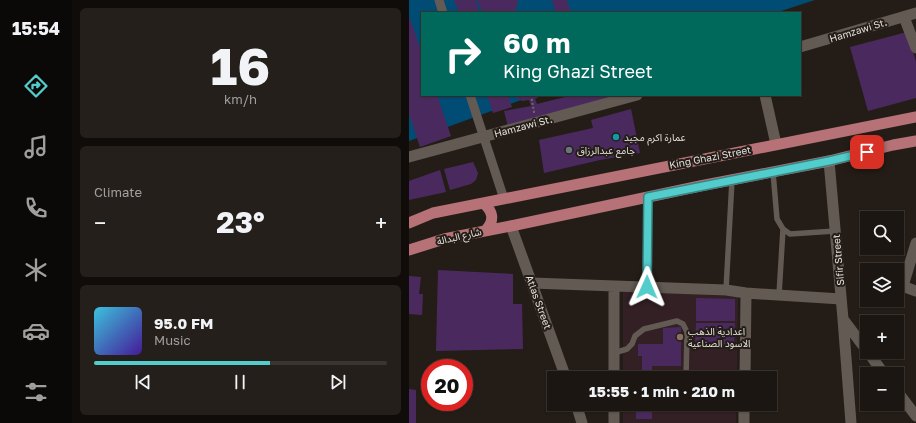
<!DOCTYPE html>
<html lang="en">
<head>
<meta charset="utf-8">
<style>
  body { margin:0; font-family:"Golos Text","Noto Sans Arabic",sans-serif; background:#241f1a; color:#f1f3f6; height:100vh; display:flex; flex-direction:column; font-size:15px; white-space:nowrap }
  * { box-sizing:border-box; margin:0 }
  p { font-size:13px; color:#a09f9f }
  .icon { flex:none; width:22px; height:22px; fill:none; stroke:currentColor; stroke-width:2; stroke-linecap:round; stroke-linejoin:round }
  .map { position:relative; flex:1; overflow:hidden }
  .sheet { display:flex; flex-direction:column; gap:8px; padding:8px; background:#0f0c09; width:337px }
  .sheet>* { flex:none }
  .hud { position:absolute; left:12px; top:12px; width:380px; height:84px; border-radius:0px; box-shadow:0 1px 3px #0004,0 0 0 1px #393531; background:#00695c; color:#fff; overflow:hidden }
  .buttons { position:absolute; left:451px; top:211px; display:grid; gap:8px }
  .buttons a { display:grid; place-items:center; width:44px; height:44px; border-radius:0px; background:#1b1611; box-shadow:0 1px 3px #0004,0 0 0 1px #393531; font-size:20px }
  .speed { position:absolute; left:12px; top:359px; display:flex; gap:8px; font-size:20px; font-weight:700; text-align:center }
  .speed>* { display:grid; place-content:center; width:52px; height:52px; border-radius:50%; background:#1b1611; box-shadow:0 1px 3px #0004,0 0 0 1px #393531; line-height:1 }
  .speed .limit { border:6px solid #d22; background:#fff; color:#111 }
  .pin { position:absolute; display:grid; place-items:center; width:34px; height:34px; color:#fff; margin:-17px; border-radius:8px; box-shadow:0 2px 6px #0006 }
  .me { position:absolute; width:44px; margin:-22px; rotate:1deg; stroke-linejoin:round; filter:drop-shadow(0 0 3px #0008) }
  .turn { display:flex; align-items:center; gap:14px; height:84px; padding:0 16px; font-size:18px }
  .turn .icon { width:52px; height:52px; stroke-width:2.5 }
  .turn b { display:block; font-size:28px; line-height:34px }
  .big { font-size:30px; font-weight:700; line-height:1.1 }
  .sheet .card { flex:1; display:flex; flex-direction:column; justify-content:center; gap:6px; min-width:0; padding:0 14px; border-radius:6px; background:#241f1a }
  .sheet .dial { align-items:center; gap:0 }
  .dial b { font-size:52px; line-height:1 }
  .song { display:flex; align-items:center; gap:12px }
  .cover { width:48px; height:48px; border-radius:6px; background:linear-gradient(135deg,hsl(190 70% 55%),hsl(260 70% 35%)) }
  .played { height:4px; border-radius:2px; background:linear-gradient(90deg,#53cdcb 60%,#393531 60%) }
  .keys { display:flex; justify-content:space-around; direction:ltr }
  .heat { display:flex; justify-content:space-between; align-items:center; font-size:22px; direction:ltr }
  .trip { position:absolute; left:138px; top:371px; width:230px; height:40px; border-radius:0px; background:#1b1611; box-shadow:0 1px 3px #0004,0 0 0 1px #393531; font-weight:700; line-height:40px; text-align:center }
  main { display:flex; flex:1; min-height:0 }
  .tab-bar { display:flex; flex-direction:column; width:72px; justify-content:space-around; align-items:center; background:#0b0907; color:#a09f9f }
  .tab-bar .icon { width:28px; height:28px }
  .tab-bar .current { color:#53cdcb }
  .tab-bar b { font-size:18px; color:#f1f3f6 }
  .map>svg:first-child { display:block }
</style>
</head>
<body>
<main>
<nav class="tab-bar">
<b>15:54</b>
<svg class="icon current" aria-label="directions" viewBox="0 0 24 24"><path d="M12 3l9 9-9 9-9-9zM9 14v-3h6M13 9l2 2-2 2"/></svg>
<svg class="icon" aria-label="music" viewBox="0 0 24 24"><path d="M9 18V5l10-2v13"/><circle cx="6" cy="18" r="3"/><circle cx="16" cy="16" r="3"/></svg>
<svg class="icon" aria-label="phone" viewBox="0 0 24 24"><path d="M5 4h4l2 5-3 2q2 4 5 5l2-3 5 2v4C11 20 4 13 5 4z"/></svg>
<svg class="icon" aria-label="climate" viewBox="0 0 24 24"><path d="M12 3v18M4 7l16 10M4 17L20 7"/></svg>
<svg class="icon" aria-label="car" viewBox="0 0 24 24"><path d="M5 17H2v-5l4-1 3-4h7l3 4 3 1v5h-3M9 17h6M6 11h13"/><circle cx="7" cy="17" r="2"/><circle cx="17" cy="17" r="2"/></svg>
<svg class="icon" aria-label="filters" viewBox="0 0 24 24"><path d="M4 7h16M4 17h16"/><circle cx="9" cy="7" r="2"/><circle cx="15" cy="17" r="2"/></svg>
</nav>
<section class="sheet">
<div class="card dial"><b>16</b><p>km/h</p></div>
<div class="card"><p>Climate</p>
<div class="heat"><a>−</a><b class="big">23°</b><a>+</a></div>
</div>
<div class="card">
<div class="song"><i class="cover"></i><div><b>95.0 FM</b><p>Music</p></div></div>
<div class="played"></div>
<div class="keys"><svg class="icon" aria-label="previous" viewBox="0 0 24 24"><path d="M18 5L8 12l10 7zM5 5v14"/></svg><svg class="icon" aria-label="pause" viewBox="0 0 24 24"><path d="M8 5v14M16 5v14"/></svg><svg class="icon" aria-label="next" viewBox="0 0 24 24"><path d="M6 5l10 7-10 7zM19 5v14"/></svg></div>
</div>
</section>
<div class="map">
<svg width="507" height="423" viewBox="0 0 507 423">
  <rect width="100%" height="100%" fill="#241d17"/>
  <path fill="#322025" d="M214 289 329 297 328 378H214Z
    M214 404H327V423H214Z"/>
  <path fill="#004c74" d="M0 0H406L366 13H13V95H126L0 141Z"/>
  <path fill="#4a2a5e" d="M45 0H66L71 13H50Z
    M67 0H109L108 7 106 9 108 13H78L73 11Z
    M143 0H158L162 13H147Z
    M0 16 13 53V95H28L42 136 11 147 0 114Z
    M498 32 507 62V98L459 111 441 47Z
    M78 95H99L103 107 84 113Z
    M102 95H134L126 99 128 104 164 95H211L99 127 95 111 122 106 120 100 113 101Z
    M222 109 231 153 191 160 135 173 130 140 184 128 182 120Z
    M64 162 69 173 67 180 62 184 41 190 35 169Z
    M31 170 37 192 0 200V181Z
    M29 270 104 274V304H113L114 349 27 351Z
    M0 276 12 277 10 294H14L13 315 0 314Z
    M287 298 326 299V321H287Z
    M287 323H326L325 346H286Z
    M272 327V366H243V378H227V372H233V356H229V344H254V328Z
    M0 389 7 390V423H0Z
    M227 404H243V419H227Z"/>
  <g fill="none" stroke-linecap="round" stroke-linejoin="round">
    <path stroke="#706b65" stroke-width="2" stroke-dasharray="2 2" stroke-linecap="butt" d="M122 95 125 112 127 111"/>
    <path stroke="#625a53" stroke-width="5.5" d="M364 172 368 219 374 229 381 234 426 231
      M238 287 239 197
      M317 290 323 180
      M370 295 374 229
      M205 353 218 349 223 344 226 336 235 329 268 321 274 324 278 332 277 378"/>
    <path stroke="#625a53" stroke-width="9" d="M30 0 34 13
      M61 95 95 199"/>
    <path stroke="#625a53" stroke-width="11" d="M495 17 507 48
      M356 95 367 144
      M420 161 434 319 458 351
      M123 283 317 290 337 293 432 299
      M488 284 507 291
      M494 286 507 243
      M434 319 442 423
      M459 352 475 374
      M205 378V286
      M336 378 337 293
      M488 391 507 416
      M205 423V404
      M335 423V404"/>
    <path stroke="#625a53" stroke-width="11" d="M391 47 507 13
      M0 157 228 95
      M102 226 157 378
      M167 404 173 423"/>
    <path stroke="#b77277" stroke-width="11" d="M74 203C84 211 86 220 77 230
      M0 223 24 213 507 117
      M0 250 35 239 102 226 291 186 420 161 484 145 507 141"/>
  </g>
  <g fill="none" stroke-linecap="round" stroke-linejoin="round">
    <g stroke="#368584" stroke-width="10">
      <path id="route" d="M238 287 239 197 420 161 458 152"/>
    </g>
    <use href="#route" stroke="#53cdcb" stroke-width="7"/>
  </g>
  <circle fill="#0f9aa8" stroke="#241d17" stroke-width="1.5" cx="207" cy="137" r="4"/>
  <circle fill="#6b7280" stroke="#241d17" stroke-width="1.5" cx="160" cy="150" r="4"/>
  <circle fill="#8d6e63" stroke="#241d17" stroke-width="1.5" cx="271" cy="337" r="4"/>
  <g text-anchor="middle" stroke-width="4" stroke-linejoin="round" paint-order="stroke">
    <g font-size="10" fill="#e3dfda" stroke="#241d17">
      <text transform="translate(449 30) rotate(-17)" y="4">Hamzawi St.</text>
      <text transform="translate(114 126) rotate(-15)" y="4">Hamzawi St.</text>
      <text transform="translate(301 157) rotate(-11)" y="4">King Ghazi Street</text>
      <text transform="translate(50 236) rotate(-13)" y="4">شارع البدالة</text>
      <text transform="translate(429 260) rotate(-95)" y="4">Sifir Street</text>
      <text transform="translate(130 302) rotate(70)" y="4">Atlas Street</text>
    </g>
    <g font-size="10" fill="#e3dfda" stroke="#241d17" text-anchor="start">
      <text x="215" y="141">عمارة اكرم مجيد</text>
      <text x="168" y="154">جامع عبدالرزاق</text>
      <text x="279" y="335">اعدادية الذهب<tspan x="279" dy="12">الاسود الصناعية</tspan></text>
    </g>
  </g>
</svg>
<div class="buttons">
<a><svg class="icon" aria-label="search" viewBox="0 0 24 24"><circle cx="10" cy="10" r="6"/><path d="M15 15l6 6"/></svg></a>
<a><svg class="icon" aria-label="layers" viewBox="0 0 24 24"><path d="M12 4l9 5-9 5-9-5zM3 14l9 5 9-5"/></svg></a>
<a>+</a>
<a>−</a>
</div>
<div class="speed"><div class="limit">20</div></div>
<div class="pin" style="left:458px;top:152px;background:#d93025"><svg class="icon" aria-label="arrive" viewBox="0 0 24 24"><path d="M6 21V4h12l-3 4 3 4H6"/></svg></div>
<svg class="me" style="left:238px;top:287px" viewBox="-20 -20 40 40"><path d="M0-17L14 15 0 8-14 15z" fill="#53cdcb" stroke="#fff" stroke-width="4"/></svg>
<div class="trip">15:55 · 1 min · 210 m</div>
<div class="hud">
<div class="turn"><svg class="icon" aria-label="right" viewBox="0 0 24 24"><path d="M7 20v-9h11M14 6l5 5-5 5"/></svg><div><b>60 m</b>King Ghazi Street</div></div>
</div>
</div>
</main>
</body>
</html>
